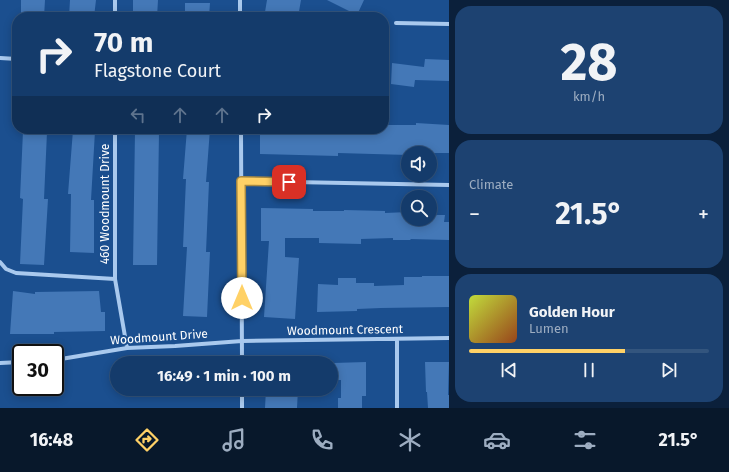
<!DOCTYPE html>
<html lang="en">
<head>
<meta charset="utf-8">
<style>
  body { margin:0; font-family:"Fira Sans",sans-serif; background:#1d4271; color:#f1f3f6; height:100vh; display:flex; flex-direction:column; font-size:15px; white-space:nowrap }
  * { box-sizing:border-box; margin:0 }
  p { font-size:13px; color:#9dadc1 }
  .icon { flex:none; width:22px; height:22px; fill:none; stroke:currentColor; stroke-width:2; stroke-linecap:round; stroke-linejoin:round }
  .map { position:relative; flex:1; overflow:hidden }
  .sheet { display:flex; flex-direction:column; gap:6px; padding:6px; background:#0b203b; width:280px }
  .sheet>* { flex:none }
  .guide { position:absolute; left:12px; top:12px; width:377px; height:122px; border-radius:16px; box-shadow:0 2px 10px #0003,0 0 0 1px #33557e; background:#143b6b; color:#f1f3f6; overflow:hidden }
  .buttons { position:absolute; left:401px; top:146px; display:grid; gap:8px }
  .buttons a { display:grid; place-items:center; width:36px; height:36px; border-radius:50%; background:#143b6b; box-shadow:0 2px 10px #0003,0 0 0 1px #33557e; font-size:20px }
  .speed { position:absolute; left:12px; top:344px; display:flex; gap:8px; font-size:20px; font-weight:700; text-align:center }
  .speed>* { display:grid; place-content:center; width:52px; height:52px; border-radius:50%; background:#143b6b; box-shadow:0 2px 10px #0003,0 0 0 1px #33557e; line-height:1 }
  .speed .limit { border:2px solid #111; border-radius:6px; background:#fff; color:#111 }
  .pin { position:absolute; display:grid; place-items:center; width:34px; height:34px; color:#fff; margin:-17px; border-radius:8px; box-shadow:0 2px 6px #0006 }
  .me { position:absolute; width:44px; margin:-22px; rotate:0deg; stroke-linejoin:round; filter:drop-shadow(0 0 3px #0008) }
  .turn { display:flex; align-items:center; gap:14px; height:84px; padding:0 16px; font-size:18px }
  .turn .icon { width:52px; height:52px; stroke-width:2.5 }
  .turn b { display:block; font-size:28px; line-height:34px }
  .lanes { display:flex; align-items:center; height:38px; padding:0 16px; background:#0003; justify-content:center; gap:20px; direction:ltr }
  .lanes .off { opacity:.35 }
  .big { font-size:30px; font-weight:700; line-height:1.1 }
  .sheet .card { flex:1; display:flex; flex-direction:column; justify-content:center; gap:6px; min-width:0; padding:0 14px; border-radius:16px; background:#1d4271 }
  .sheet .dial { align-items:center; gap:0 }
  .dial b { font-size:52px; line-height:1 }
  .song { display:flex; align-items:center; gap:12px }
  .cover { width:48px; height:48px; border-radius:6px; background:linear-gradient(135deg,hsl(70 70% 55%),hsl(20 70% 35%)) }
  .played { height:4px; border-radius:2px; background:linear-gradient(90deg,#ffd166 65%,#33557e 65%) }
  .keys { display:flex; justify-content:space-around; direction:ltr }
  .heat { display:flex; justify-content:space-between; align-items:center; font-size:22px; direction:ltr }
  .trip { position:absolute; left:110px; top:356px; width:228px; height:40px; border-radius:20px; background:#143b6b; box-shadow:0 2px 10px #0003,0 0 0 1px #33557e; font-weight:700; line-height:40px; text-align:center }
  .menu { display:flex; height:64px; justify-content:space-around; align-items:center; background:#08182b; color:#9dadc1 }
  .menu .icon { width:28px; height:28px }
  .menu .on { color:#ffd166 }
  .menu b { font-size:18px; color:#f1f3f6 }
  main { display:flex; flex:1; min-height:0 }
  .map>svg:first-child { display:block }
</style>
</head>
<body>
<main>
<div class="map">
<svg width="449" height="408" viewBox="0 0 449 408">
  <rect width="100%" height="100%" fill="#1b4f8f"/>
  <path fill="#4478b7" d="M21 0H45L44 17H21Z
    M70 0H96L94 17H69Z
    M133 0H158L157 17H133Z
    M267 0H301L298 17 265 12Z
    M327 0H364L357 15Z
    M185 3H210L209 17H185Z
    M425 59 449 60V81L415 80 414 87 391 84 392 63 424 67Z
    M416 123 449 125V153H408V155L338 153V156L260 154V129H384V125H416Z
    M187 129H210L206 182H209L206 252H210L207 317 183 316 187 247H183L186 179H183Z
    M73 130 95 131 91 200H94V253L70 252 71 194H68Z
    M23 131 47 132 44 199H48L44 265 20 264 23 199 20 198Z
    M135 131 159 132 157 265H133Z
    M261 208 313 209V211H344V210L385 211V213L408 212V219H430V215H445L444 222H449V240L410 239 411 240H393V238L361 239V244L319 243V238H285V257L299 258 295 319 264 317 269 241H261Z
    M422 276H449V307L381 308 357 309V311L317 312 318 284 338 285V278H356V283H374V286L404 285V277H422Z
    M13 291 35 294V292L99 291 101 312H105V331L54 332V334H10Z
    M366 362V396H362V408H338V398H341V380H333V363Z
    M425 362H449L448 395H449V408H428L427 392H426Z
    M266 389H298L297 408H265Z"/>
  <g fill="none" stroke-linecap="round" stroke-linejoin="round">
    <path stroke="#a9c9ee" stroke-width="4" d="M115 0V17
      M240 0V17
      M396 23 449 24
      M0 58 17 59
      M115 129V279L127 348
      M241 129 242 363
      M241 181 449 185
      M0 262 6 269 16 273 115 279
      M55 360 127 348 175 346 242 341 449 338
      M0 363 21 362
      M242 408V389
      M397 408V339"/>
  </g>
  <g fill="none" stroke-linecap="round" stroke-linejoin="round">
    <g stroke="#a68842" stroke-width="10">
      <path id="route" d="M242 298 241 181 289 182"/>
    </g>
    <use href="#route" stroke="#ffd166" stroke-width="7"/>
  </g>
  <g text-anchor="middle" stroke-width="4" stroke-linejoin="round" paint-order="stroke">
    <g font-size="12" fill="#fff" stroke="#1b4f8f">
      <text transform="translate(105 204) rotate(-90)" y="4">460 Woodmount Drive</text>
      <text transform="translate(345 330) rotate(-1)" y="4">Woodmount Crescent</text>
      <text transform="translate(159 337) rotate(-4)" y="4">Woodmount Drive</text>
    </g>
  </g>
</svg>
<div class="buttons">
<a><svg class="icon" aria-label="sound" viewBox="0 0 24 24"><path d="M4 9h4l5-4v14l-5-4H4zM17 9q2 3 0 6"/></svg></a>
<a><svg class="icon" aria-label="search" viewBox="0 0 24 24"><circle cx="10" cy="10" r="6"/><path d="M15 15l6 6"/></svg></a>
</div>
<div class="speed"><div class="limit">30</div></div>
<div class="pin" style="left:289px;top:182px;background:#d93025"><svg class="icon" aria-label="arrive" viewBox="0 0 24 24"><path d="M6 21V4h12l-3 4 3 4H6"/></svg></div>
<svg class="me" style="left:242px;top:298px" viewBox="-20 -20 40 40"><circle r="19" fill="#fff"/><path d="M0-13L10 11 0 6-10 11z" fill="#ffd166"/></svg>
<div class="trip">16:49 · 1 min · 100 m</div>
<div class="guide">
<div class="turn"><svg class="icon" aria-label="right" viewBox="0 0 24 24"><path d="M7 20v-9h11M14 6l5 5-5 5"/></svg><div><b>70 m</b>Flagstone Court</div></div>
<div class="lanes"><svg class="icon off" aria-label="left" viewBox="0 0 24 24"><path d="M17 20v-9H6M10 6l-5 5 5 5"/></svg><svg class="icon off" aria-label="ahead" viewBox="0 0 24 24"><path d="M12 20V5M6 11l6-6 6 6"/></svg><svg class="icon off" aria-label="ahead" viewBox="0 0 24 24"><path d="M12 20V5M6 11l6-6 6 6"/></svg><svg class="icon" aria-label="right" viewBox="0 0 24 24"><path d="M7 20v-9h11M14 6l5 5-5 5"/></svg></div>
</div>
</div>
<section class="sheet">
<div class="card dial"><b>28</b><p>km/h</p></div>
<div class="card"><p>Climate</p>
<div class="heat"><a>−</a><b class="big">21.5°</b><a>+</a></div>
</div>
<div class="card">
<div class="song"><i class="cover"></i><div><b>Golden Hour</b><p>Lumen</p></div></div>
<div class="played"></div>
<div class="keys"><svg class="icon" aria-label="previous" viewBox="0 0 24 24"><path d="M18 5L8 12l10 7zM5 5v14"/></svg><svg class="icon" aria-label="pause" viewBox="0 0 24 24"><path d="M8 5v14M16 5v14"/></svg><svg class="icon" aria-label="next" viewBox="0 0 24 24"><path d="M6 5l10 7-10 7zM19 5v14"/></svg></div>
</div>
</section>
</main>
<nav class="menu">
<b>16:48</b>
<svg class="icon on" aria-label="directions" viewBox="0 0 24 24"><path d="M12 3l9 9-9 9-9-9zM9 14v-3h6M13 9l2 2-2 2"/></svg>
<svg class="icon" aria-label="music" viewBox="0 0 24 24"><path d="M9 18V5l10-2v13"/><circle cx="6" cy="18" r="3"/><circle cx="16" cy="16" r="3"/></svg>
<svg class="icon" aria-label="phone" viewBox="0 0 24 24"><path d="M5 4h4l2 5-3 2q2 4 5 5l2-3 5 2v4C11 20 4 13 5 4z"/></svg>
<svg class="icon" aria-label="climate" viewBox="0 0 24 24"><path d="M12 3v18M4 7l16 10M4 17L20 7"/></svg>
<svg class="icon" aria-label="car" viewBox="0 0 24 24"><path d="M5 17H2v-5l4-1 3-4h7l3 4 3 1v5h-3M9 17h6M6 11h13"/><circle cx="7" cy="17" r="2"/><circle cx="17" cy="17" r="2"/></svg>
<svg class="icon" aria-label="filters" viewBox="0 0 24 24"><path d="M4 7h16M4 17h16"/><circle cx="9" cy="7" r="2"/><circle cx="15" cy="17" r="2"/></svg>
<b>21.5°</b>
</nav>
</body>
</html>
